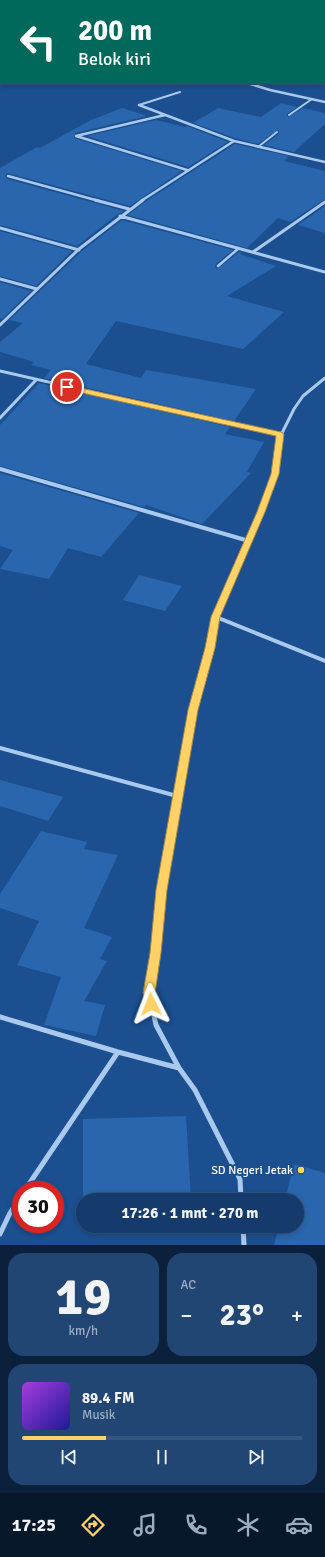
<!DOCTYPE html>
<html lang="id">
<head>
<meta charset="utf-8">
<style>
  body { margin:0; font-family:Signika,sans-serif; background:#214673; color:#f1f3f6; height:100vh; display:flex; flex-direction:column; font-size:15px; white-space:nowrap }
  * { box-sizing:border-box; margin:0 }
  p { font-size:13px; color:#9dadc1 }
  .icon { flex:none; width:22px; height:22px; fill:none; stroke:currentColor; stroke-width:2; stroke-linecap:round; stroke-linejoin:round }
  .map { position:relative; height:1245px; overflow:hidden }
  .panel { display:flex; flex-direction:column; gap:8px; padding:8px; background:#0b203b; flex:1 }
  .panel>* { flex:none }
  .top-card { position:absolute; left:0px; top:0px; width:325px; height:84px; box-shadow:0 2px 6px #0003,0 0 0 1px #33557e; background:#00695c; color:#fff; overflow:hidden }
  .speed { position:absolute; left:12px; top:1181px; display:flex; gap:8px; font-size:20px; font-weight:700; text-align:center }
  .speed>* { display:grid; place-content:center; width:52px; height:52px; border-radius:50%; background:#143b6b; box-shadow:0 2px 6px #0003,0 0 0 1px #33557e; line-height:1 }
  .speed .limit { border:6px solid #d22; background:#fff; color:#111 }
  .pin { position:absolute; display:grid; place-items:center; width:34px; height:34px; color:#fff; margin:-17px; border:2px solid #fff; border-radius:50%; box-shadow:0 1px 4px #0007 }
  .me { position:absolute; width:44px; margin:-22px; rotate:357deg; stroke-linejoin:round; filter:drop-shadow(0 0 3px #0008) }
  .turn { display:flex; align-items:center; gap:14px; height:84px; padding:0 12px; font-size:18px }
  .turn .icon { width:52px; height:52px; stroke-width:2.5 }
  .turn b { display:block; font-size:28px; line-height:34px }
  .big { font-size:30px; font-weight:800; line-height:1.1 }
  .panel .card { flex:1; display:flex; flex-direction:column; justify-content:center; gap:6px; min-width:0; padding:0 14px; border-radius:16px; background:#214673 }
  .panel .dial { align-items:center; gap:0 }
  .dial b { font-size:52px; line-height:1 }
  .song { display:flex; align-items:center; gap:12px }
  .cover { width:48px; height:48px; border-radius:6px; background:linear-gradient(135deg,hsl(280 70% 55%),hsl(240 70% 35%)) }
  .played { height:4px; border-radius:2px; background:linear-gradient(90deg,#ffd166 30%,#33557e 30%) }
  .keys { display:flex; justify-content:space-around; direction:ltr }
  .heat { display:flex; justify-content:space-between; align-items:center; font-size:22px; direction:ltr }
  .panel .tiles { flex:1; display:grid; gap:8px; grid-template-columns:1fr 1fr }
  .card:last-child { grid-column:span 2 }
  .trip { position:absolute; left:76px; top:1193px; width:228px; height:40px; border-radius:20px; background:#143b6b; box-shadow:0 2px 6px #0003,0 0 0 1px #33557e; font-weight:800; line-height:40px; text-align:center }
  .menu { display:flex; height:64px; justify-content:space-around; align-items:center; background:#08182b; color:#9dadc1 }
  .menu .icon { width:28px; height:28px }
  .menu .on { color:#ffd166 }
  .menu b { font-size:18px; color:#f1f3f6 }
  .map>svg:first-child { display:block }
</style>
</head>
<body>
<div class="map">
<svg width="325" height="1245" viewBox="0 0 325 1245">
  <rect width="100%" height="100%" fill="#1b4f8f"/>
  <path fill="#2a66ad" d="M281 103 297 107 287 114 288 117 303 108 325 113V124L294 152 264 145 279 134V131L278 130 258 144 235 138 193 123 218 108 261 117Z
    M122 108 147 116 75 133 74 138 182 171 130 206 7 173 5 176 7 179 124 211 118 214 77 246 0 225V168L37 147 40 148 91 120Z
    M156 120 185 127 187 126 228 142 188 167 87 136Z
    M235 144 289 156 284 161 325 171V199L290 222 278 218 247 248 128 215 146 201Z
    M325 206V233L298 225Z
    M122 220 233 250 216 264 215 267 217 269 239 252H242L240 254 276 266 227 296 284 312 243 349 116 321 86 364 141 378 146 370 256 389 234 421 44 378 51 370 31 365 34 362 0 352V342L23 323 9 320 82 251Z
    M0 231 72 251 36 286 0 276Z
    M0 282 31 291 2 319 0 318Z
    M39 383 230 427 225 434 264 442 247 472 251 473 202 524 146 505 144 507 0 466V425Z
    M0 473 139 513 101 557 68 548 49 579 0 569 13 550 0 546Z
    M139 575 182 586 165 611 123 600Z
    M0 780 63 797 48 821 0 806Z
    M41 831 87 842 84 849 118 855 84 928 112 937 100 959 107 961 84 1001 105 1005 96 1036 44 1025 61 977 17 965 39 921 0 908V894Z
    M186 1116 191 1200H83V1119Z
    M294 1164 325 1173V1245H274L279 1226H297V1200H285Z"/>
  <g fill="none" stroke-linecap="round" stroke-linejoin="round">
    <path stroke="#a9c9ee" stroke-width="2" d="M139 105 180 92
      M289 115 312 99
      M258 147 277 132"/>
    <path stroke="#a9c9ee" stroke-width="2.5" d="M218 266 239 248"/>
    <path stroke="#a9c9ee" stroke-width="2.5" d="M4 1 7 0
      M183 1 185 0
      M247 83 270 90 325 102
      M139 105 234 141 325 162
      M165 115 76 136 187 170
      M8 176 99 201
      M141 201 234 141"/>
    <path stroke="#a9c9ee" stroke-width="3" d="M95 200 129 209
      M120 216 325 272
      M0 228 79 250
      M253 252 325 202
      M0 279 37 289
      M0 325 79 249 143 200
      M0 371 281 435
      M0 418 36 380
      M277 462 281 435 294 409 303 396 325 378"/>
    <path stroke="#a9c9ee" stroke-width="4" d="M0 469 249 541
      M216 617 325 661
      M0 748 177 796
      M176 802 193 710 210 648 216 617 261 512 275 474 277 461"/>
    <path stroke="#a9c9ee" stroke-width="5" d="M176 801 162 890 149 993 156 1025 179 1068 195 1090 240 1179 241 1200
      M0 1017 118 1052 179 1068
      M25 1190 118 1052
      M243 1226 244 1245
      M0 1234 10 1213 21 1196"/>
  </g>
  <path fill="#ffd166" stroke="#a68842" d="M67 385 281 432 284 434 279 474 265 512 220 617 215 648 198 710 167 890 161 953 155 993 157 1004 156 1007 151 1009 147 1007 143 993 150 953 156 890 188 710 205 648 211 617 257 512 271 474 276 436 64 389V386Z"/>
  <circle fill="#ffd166" stroke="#1b4f8f" stroke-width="1.5" cx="301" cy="1170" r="4"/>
  <g text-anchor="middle" stroke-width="4" stroke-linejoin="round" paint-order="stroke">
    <g font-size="12" fill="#fff" stroke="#1b4f8f" text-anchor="end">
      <text x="293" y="1174">SD Negeri Jetak</text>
    </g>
  </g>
</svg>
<div class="speed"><div class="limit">30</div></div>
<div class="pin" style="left:67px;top:387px;background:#d93025"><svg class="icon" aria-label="arrive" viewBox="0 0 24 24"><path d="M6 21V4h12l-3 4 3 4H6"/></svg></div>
<svg class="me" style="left:151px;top:1004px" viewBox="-20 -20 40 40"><path d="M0-17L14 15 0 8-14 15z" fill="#ffd166" stroke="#fff" stroke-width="4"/></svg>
<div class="trip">17:26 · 1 mnt · 270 m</div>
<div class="top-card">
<div class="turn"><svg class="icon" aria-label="left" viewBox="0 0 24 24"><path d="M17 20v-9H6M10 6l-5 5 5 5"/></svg><div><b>200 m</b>Belok kiri</div></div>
</div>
</div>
<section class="panel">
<div class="tiles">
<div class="card dial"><b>19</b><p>km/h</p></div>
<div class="card"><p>AC</p>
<div class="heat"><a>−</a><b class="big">23°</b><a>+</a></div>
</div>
<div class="card">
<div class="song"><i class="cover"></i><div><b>89.4 FM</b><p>Musik</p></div></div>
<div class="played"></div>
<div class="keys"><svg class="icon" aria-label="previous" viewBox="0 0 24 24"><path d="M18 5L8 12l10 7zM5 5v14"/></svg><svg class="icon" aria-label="pause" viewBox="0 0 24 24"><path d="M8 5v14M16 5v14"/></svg><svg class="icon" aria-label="next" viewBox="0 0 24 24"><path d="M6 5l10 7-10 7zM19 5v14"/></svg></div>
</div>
</div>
</section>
<nav class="menu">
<b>17:25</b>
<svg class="icon on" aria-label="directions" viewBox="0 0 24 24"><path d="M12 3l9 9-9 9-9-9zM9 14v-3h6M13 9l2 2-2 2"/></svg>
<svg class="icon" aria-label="music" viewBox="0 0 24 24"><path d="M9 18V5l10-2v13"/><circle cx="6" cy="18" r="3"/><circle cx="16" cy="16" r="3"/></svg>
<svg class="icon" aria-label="phone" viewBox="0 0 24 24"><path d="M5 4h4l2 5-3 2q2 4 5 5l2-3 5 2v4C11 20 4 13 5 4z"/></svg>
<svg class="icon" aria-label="climate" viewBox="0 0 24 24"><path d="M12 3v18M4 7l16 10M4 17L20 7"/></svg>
<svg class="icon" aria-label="car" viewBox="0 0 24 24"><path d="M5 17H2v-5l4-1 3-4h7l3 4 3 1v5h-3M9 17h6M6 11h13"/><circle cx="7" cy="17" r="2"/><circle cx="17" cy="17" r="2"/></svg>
</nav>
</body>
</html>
